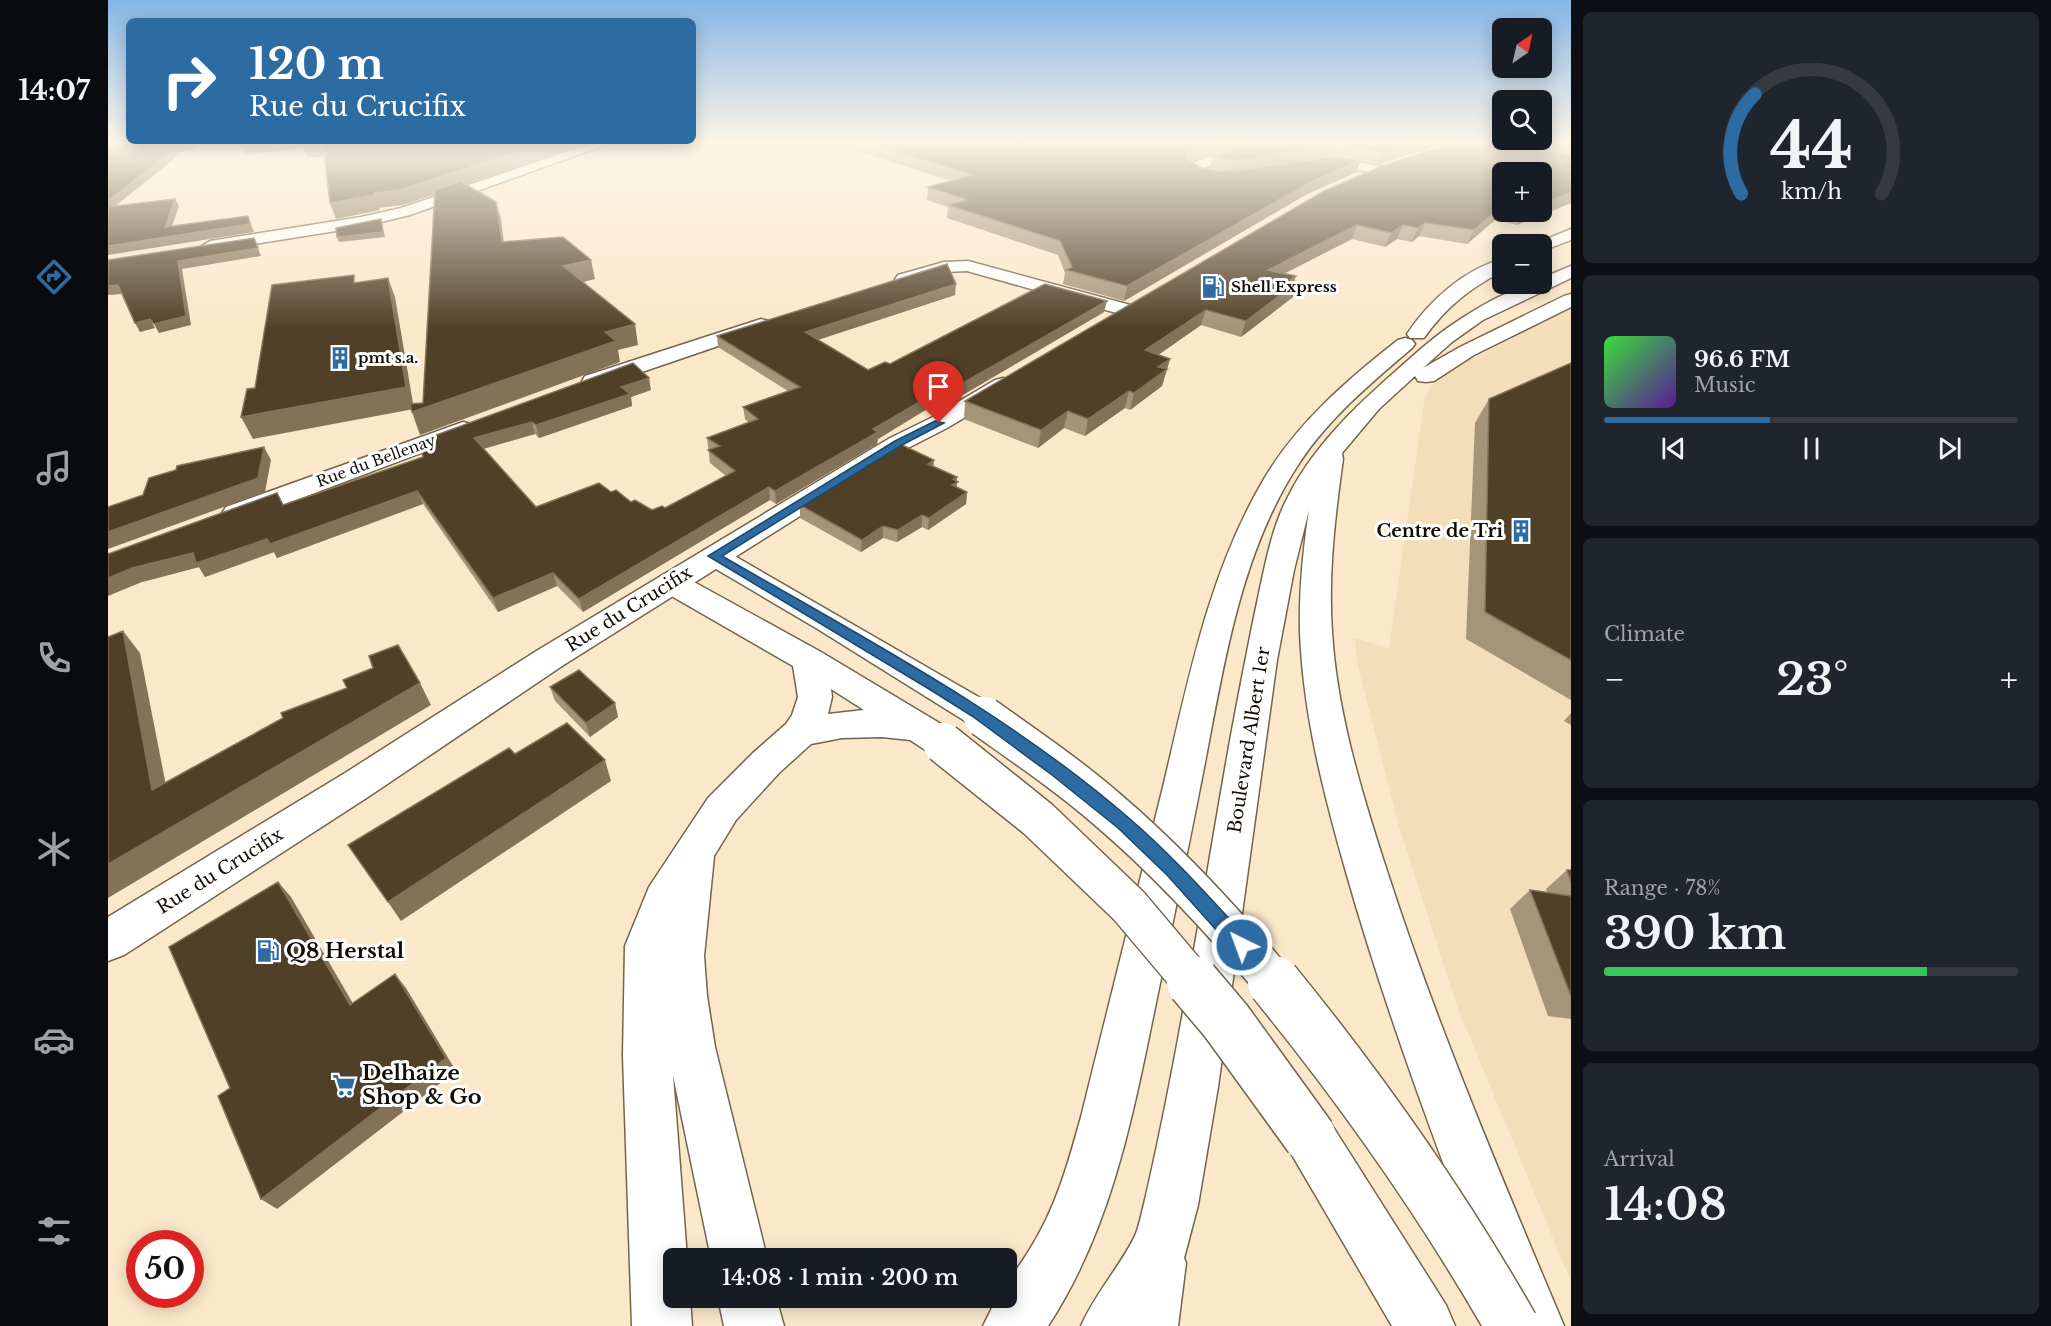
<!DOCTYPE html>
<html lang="en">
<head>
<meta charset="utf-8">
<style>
  body { margin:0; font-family:"Libre Baskerville",serif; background:#20242c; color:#f1f3f6; height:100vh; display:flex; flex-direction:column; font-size:22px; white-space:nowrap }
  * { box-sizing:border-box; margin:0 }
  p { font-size:20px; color:#9ea1a6 }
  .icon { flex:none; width:33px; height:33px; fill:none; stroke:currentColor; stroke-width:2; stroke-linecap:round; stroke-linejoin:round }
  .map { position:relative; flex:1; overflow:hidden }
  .sheet { display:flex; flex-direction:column; gap:12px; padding:12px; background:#0d0f14; width:480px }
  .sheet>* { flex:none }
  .hud { position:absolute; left:18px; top:18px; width:570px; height:126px; border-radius:9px; box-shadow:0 3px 15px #0003; background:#2c6ca2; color:#fff; overflow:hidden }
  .needle { width:39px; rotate:34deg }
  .controls { position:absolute; left:1384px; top:18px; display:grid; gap:12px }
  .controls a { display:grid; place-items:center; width:60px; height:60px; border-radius:9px; background:#171b24; box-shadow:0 3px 15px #0003; font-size:30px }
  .speed { position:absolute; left:18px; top:1230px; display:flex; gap:12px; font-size:30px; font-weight:700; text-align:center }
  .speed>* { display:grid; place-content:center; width:78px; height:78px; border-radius:50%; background:#171b24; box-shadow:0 3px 15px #0003; line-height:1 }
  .speed .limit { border:9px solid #d22; background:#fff; color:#111 }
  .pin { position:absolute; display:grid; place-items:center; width:51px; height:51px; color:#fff; margin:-62px -26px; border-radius:50% 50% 50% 0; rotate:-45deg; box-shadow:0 0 6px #0007 }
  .pin .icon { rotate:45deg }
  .me { position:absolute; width:66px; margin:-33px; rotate:318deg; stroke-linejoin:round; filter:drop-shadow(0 0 4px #0008) }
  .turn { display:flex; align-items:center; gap:21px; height:126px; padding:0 24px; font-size:27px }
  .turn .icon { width:78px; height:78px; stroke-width:2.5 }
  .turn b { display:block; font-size:42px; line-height:51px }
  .big { font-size:45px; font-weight:600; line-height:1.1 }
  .sheet .tile { flex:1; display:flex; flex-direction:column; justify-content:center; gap:9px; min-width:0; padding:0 21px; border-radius:9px; background:#20242c }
  .sheet .dial { align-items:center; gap:0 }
  .dial svg { height:156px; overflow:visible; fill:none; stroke:#363941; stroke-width:7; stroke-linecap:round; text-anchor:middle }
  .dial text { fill:#f1f3f6; stroke:none }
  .song { display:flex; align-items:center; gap:18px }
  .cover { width:72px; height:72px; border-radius:9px; background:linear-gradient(135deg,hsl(120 70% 55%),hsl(270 70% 35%)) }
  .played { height:6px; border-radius:3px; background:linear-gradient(90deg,#2c6ca2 40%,#363941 40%) }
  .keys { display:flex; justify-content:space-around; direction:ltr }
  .heat { display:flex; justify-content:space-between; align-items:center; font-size:33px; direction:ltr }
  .charge { height:9px; border-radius:4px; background:linear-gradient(90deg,#34c759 78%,#363941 0) }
  .trip { position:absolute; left:555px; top:1248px; width:354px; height:60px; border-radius:9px; background:#171b24; box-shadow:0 3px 15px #0003; font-weight:600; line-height:60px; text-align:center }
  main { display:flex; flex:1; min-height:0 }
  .menu { display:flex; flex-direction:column; width:108px; justify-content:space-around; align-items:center; background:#090b0e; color:#9ea1a6 }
  .menu .icon { width:42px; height:42px }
  .menu .on { color:#2c6ca2 }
  .menu b { font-size:27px; color:#f1f3f6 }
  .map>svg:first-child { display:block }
</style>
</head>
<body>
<main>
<nav class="menu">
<b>14:07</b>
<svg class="icon on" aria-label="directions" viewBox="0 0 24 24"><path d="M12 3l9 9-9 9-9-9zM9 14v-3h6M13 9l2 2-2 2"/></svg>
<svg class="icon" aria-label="music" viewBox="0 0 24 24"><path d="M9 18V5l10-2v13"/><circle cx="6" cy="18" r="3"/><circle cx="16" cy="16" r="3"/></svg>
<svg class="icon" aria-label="phone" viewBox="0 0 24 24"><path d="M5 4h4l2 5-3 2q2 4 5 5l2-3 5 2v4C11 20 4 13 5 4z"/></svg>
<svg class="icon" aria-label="climate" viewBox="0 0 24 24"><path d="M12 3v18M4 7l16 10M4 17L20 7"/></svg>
<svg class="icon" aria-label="car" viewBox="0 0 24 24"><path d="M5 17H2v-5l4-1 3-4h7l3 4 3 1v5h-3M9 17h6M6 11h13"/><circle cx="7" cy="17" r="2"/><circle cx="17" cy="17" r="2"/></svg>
<svg class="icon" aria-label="filters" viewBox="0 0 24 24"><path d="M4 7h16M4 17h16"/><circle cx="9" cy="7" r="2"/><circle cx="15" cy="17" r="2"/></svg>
</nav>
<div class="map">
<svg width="1463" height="1326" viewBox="0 0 1463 1326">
  <rect width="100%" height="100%" fill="#fbe8ca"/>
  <path fill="#f4ddb9" d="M1463 309V1282L1349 1006 1291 827 1249 662 1247 638 1281 648 1317 396 1332 375Z"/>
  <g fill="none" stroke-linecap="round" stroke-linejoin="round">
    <g stroke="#74644a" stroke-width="3">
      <path id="minor" d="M1146 143H1165L1093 169 1124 175 1126 178 1124 181 1086 177 1076 168 1078 165Z
        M1206 160H1240L1275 167 1277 170 1270 174 1240 168 1201 167 1199 164 1201 161Z
        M860 261 1026 306 1028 310 1026 314 1019 316 859 271 837 272 796 284 790 283 787 279 790 275 836 262Z
        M653 319 660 321 663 325 660 329 493 386 485 388 477 386 474 381 477 376Z
        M355 422 363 424 367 429 363 434 138 519 128 521 118 519 114 513 118 507Z"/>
    </g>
    <g stroke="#74644a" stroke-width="3">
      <path id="tertiary" d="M484 143H503L302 215 253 227 102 251 94 246 102 241 253 217 293 208Z
        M895 378 903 380 906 385 903 390 839 428 800 448 454 666 263 795 16 955 0 961V917L237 773 430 650 782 438 823 418 887 380Z"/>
    </g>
    <g stroke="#74644a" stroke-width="3">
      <path id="secondary" d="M1463 229V240L1434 251V244H1427Z
        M1395 259V271C1362 288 1337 308 1316 338H1302L1299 334C1321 301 1356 269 1395 259Z
        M1463 266V278L1375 320 1344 342 1315 368 1352 347 1456 296 1463 294V307L1366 355 1326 381 1318 382 1310 381 1307 376 1271 409 1234 453 1235 459C1227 516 1220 574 1224 632 1229 713 1254 794 1279 871 1329 1026 1393 1176 1456 1326H1396C1340 1176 1282 1027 1238 872 1216 795 1195 714 1192 632 1191 591 1195 551 1201 510L1186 570 1169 660 1110 1087 1090 1205 1076 1258 1078 1263 1070 1326H973C987 1294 1010 1269 1026 1238 1031 1228 1033 1215 1036 1204 1072 1049 1095 891 1123 735 1132 687 1141 640 1151 593 1158 560 1165 524 1181 495 1211 436 1265 391 1314 348 1339 326 1400 284 1434 284V278Z
        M1297 338 1304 340 1307 344 1304 348C1264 382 1221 418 1192 462 1138 543 1120 642 1102 736 1086 822 1068 907 1050 993 1026 1109 1006 1225 940 1326H875L889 1298H898C898 1279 911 1268 920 1252 947 1211 960 1164 973 1117 1000 1007 1028 897 1055 787 1080 682 1100 574 1156 479 1189 423 1239 380 1290 340Z
        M606 547 616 550 881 703 886 712 881 721 869 725 857 721 708 628 596 562 592 556 596 550Z
        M564 574 575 576 713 652 848 733 853 743 848 753 835 757 822 753 802 740 774 737 734 738 703 744 671 773 628 820 606 856 596 956 599 996 607 1047 659 1258H603L565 1075 579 1258H566V1298H582L584 1326H524L515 1056 517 946 541 887 600 798 645 753 678 724 684 715 690 697 685 666 553 590 549 583 553 576ZM723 689 756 710 720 714 724 697Z
        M1202 1111 1220 1119 1338 1305 1347 1326H1284L1184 1155 1176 1137 1184 1119Z
        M610 1298H668L676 1326H616Z"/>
    </g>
    <use href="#minor" fill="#fff" fill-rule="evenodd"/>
    <use href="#tertiary" fill="#fff" fill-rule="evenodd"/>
    <use href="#secondary" fill="#fff" fill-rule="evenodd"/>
    <g stroke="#74644a" stroke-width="34" stroke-linecap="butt">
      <path id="secondary-bridge-far2" d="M869 712 878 719"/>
    </g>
    <g stroke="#74644a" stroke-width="43" stroke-linecap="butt">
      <path id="secondary-bridge-far1" d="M876 717C918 747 961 776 1000 810 1061 862 1116 922 1167 983
        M835 743 930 819 1021 906 1086 983"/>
    </g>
    <g stroke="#74644a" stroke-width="55" stroke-linecap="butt">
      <path id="secondary-bridge" d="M1085 982 1118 1021 1202 1137
        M1166 982C1254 1090 1335 1205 1404 1326"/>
    </g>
    <use href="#secondary-bridge-far2" stroke="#fff" stroke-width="31"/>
    <use href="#secondary-bridge-far1" stroke="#fff" stroke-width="40"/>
    <use href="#secondary-bridge" stroke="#fff" stroke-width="52"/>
  </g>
  <path fill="#a59478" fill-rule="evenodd" d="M725 143H1138L1083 161 1091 167 1108 171H1117L1102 169 1105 157 1140 143H1338L1271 164 1253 160 1249 172 1199 194 1016 301 955 284 957 273 950 255 839 218 840 207 819 200 820 187 843 181ZM1219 157 1241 158 1247 159 1172 165Z
    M1345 143H1463V203L1409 225 1387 220 1359 244 1311 236 1304 242 1289 239 1277 247 1244 239 1176 274 1188 276 1186 281 1185 297 1133 337 1093 325 1050 355 1062 359 1054 386 1022 410 1017 408 977 436 956 428 930 448 856 419 857 401ZM1395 172 1434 212H1395Z
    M847 295 710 340 760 370 996 312 831 409 824 406 770 439 769 444 668 504 662 500 475 612 449 586 390 612 315 504 169 558 166 552 97 577 91 567 34 582 175 505 315 457 312 441 543 390 523 397 524 406 431 438 427 434 376 449 428 507 503 492 523 502 544 510 557 508 618 476 602 463 599 438 640 422 637 419 635 407 680 391 610 347 609 336Z
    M1463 363V700L1358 639 1367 423 1381 399Z
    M825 466 849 477V487L859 492 858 504 820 530 814 527 789 542 775 538 753 552 692 518V505Z
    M442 687 507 703 510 717 482 737 447 701Z
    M1463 713V725L1456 721Z
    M1459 870H1463V1019L1440 1016 1402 909 1422 890 1439 892 1438 889Z"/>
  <path fill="#837258" d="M74 143H91L90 149 77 150 0 212V201Z
    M121 143H215L220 156 199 157 195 148 137 155 133 145 122 146Z
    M437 143H480L295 205 271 208 272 210 228 219 222 203Z
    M1106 143H1138L1077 163V157L1080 151Z
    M1305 143H1338L1271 164 1275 152Z
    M1223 145 1219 157 1139 171 1123 172 1126 160Z
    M1253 160 1249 172 1199 194 1016 301 1019 286 1203 182Z
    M1463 193V203L1409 225 1415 212H1434V204Z
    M67 199 71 206 61 235 57 227Z
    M388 202 393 219 398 261 394 242Z
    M1393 207 1387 220 1359 244 1366 230Z
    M140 216 146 232 0 255V246Z
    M273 219 277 237 231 242 229 237Z
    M1317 223 1311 236 1304 242 1310 228Z
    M1249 225 1244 239 1155 284 1160 270Z
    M1295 225 1289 239 1277 247 1283 233Z
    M146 238 153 256 74 269 83 325 51 333 46 324 70 261Z
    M483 260 487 279 460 286 455 266Z
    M1188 276 1184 287 1190 282 1185 297 1133 337 1138 321 1182 280Z
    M280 278 287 297 306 409 145 439 133 417Z
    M848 284 847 295 697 344V332Z
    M10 285 15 294 0 295V286Z
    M999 301 996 312 831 409 832 396Z
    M1098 310 1093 325 1033 367 1037 350Z
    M42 319 47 328 32 332 27 323Z
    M527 324 530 345 510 350 512 362 312 435 304 412 497 332Z
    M1062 359 1054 386 1022 410 1026 393 1050 367Z
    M541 378 543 390 523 397 524 406 431 438 428 425 513 387Z
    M1021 391 1017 408 977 436 980 419Z
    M825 394 824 406 770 439 769 444 668 504 667 491 765 429Z
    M960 411 956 428 930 448 933 430Z
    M424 422 427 434 370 450 366 438Z
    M156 447 163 460 157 492 0 549V532Z
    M826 460 825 472 820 464Z
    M849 477 848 494 842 497 845 479Z
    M661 487 662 500 475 612 471 599Z
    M309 491 315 504 169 558 166 552 97 577 91 567 34 582 0 596V578L24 568 85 553 159 539Z
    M859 492 858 504 820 530 821 518Z
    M814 515V527L789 542 790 530Z
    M775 526V538L753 552 754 540Z
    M445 573 449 586 390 612 385 598Z
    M15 631 32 653 63 811 44 790Z
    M312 683 323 705 0 898V864Z
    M507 703 510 717 482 737 478 723Z
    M497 760 503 781 293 921 280 902Z
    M170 882 183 897 254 1019 242 1005Z
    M287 974 298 988 348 1071 169 1209 153 1199Z"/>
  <path fill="#4f4027" stroke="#837258" stroke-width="1.5" d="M0 143H74L0 201Z
    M215 143H437L291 190 266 193 267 195 222 203Z
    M761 143H1106L1080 151 1077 157 1091 167 1108 171H1127L1224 157 1253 160 1203 182 1019 286 958 270 964 267 952 241 840 205 859 200 820 187 865 175Z
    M1140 143H1305L1275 152 1245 146 1223 145 1142 159 1126 160 1105 157Z
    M1345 143H1409L1463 155V193L1434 204V172H1395V208L1393 207 1366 230 1317 223 1310 228 1295 225 1283 233 1249 225 1160 270 1188 276 1182 280 1190 282 1138 321 1098 310 1037 350 1062 359 1050 367 1059 369 1026 393 1021 391 980 419 960 411 933 430 857 401 1216 191 1274 166Z
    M352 181 388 202 394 242 455 237 483 260 455 266 527 324 497 332 508 341 304 412 302 404 315 403 327 190Z
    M67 199 57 227 140 216 142 224 0 246V207Z
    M273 219 275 232 229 237 228 228Z
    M146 238 150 248 70 261 78 316 46 324 42 319 27 323 10 285 0 286V260Z
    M839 264 848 284 697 332 760 370 777 362 782 364 937 284 999 301 832 396 825 394 765 429 770 432 667 491 661 487 471 599 445 573 385 598 309 491 162 544 159 539 88 563 85 553 24 568 0 578V554L169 493 175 505 315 457 312 441 525 363 541 378 513 387 522 394 428 425 424 422 366 438 428 507 491 483 503 492 508 490 523 502 527 500 544 510 554 506 557 508 627 471 600 450 612 446 599 438 650 419 635 407 692 387 609 336Z
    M246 275V283L280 278 298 387 133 417 139 389 147 388 164 285Z
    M1463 363V660L1377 612 1381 399Z
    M794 445 826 460 820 464 849 477 845 479 850 482 844 485 859 492 821 518 814 515 790 530 775 526 754 540 692 505Z
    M156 447 150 478 0 532V507L35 495 41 478 68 470 69 466Z
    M15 631 44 790 175 718 173 713 239 688 235 680 265 668 261 656 290 645 312 683 0 864V637Z
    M471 670 507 703 478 723 442 687Z
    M459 723 497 760 280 902 240 845 401 748 407 754Z
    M1459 870H1463V881Z
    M170 882 242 1005 287 974 338 1058 153 1199 110 1096 122 1088 61 947Z
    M1422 890 1463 896V996Z"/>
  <linearGradient id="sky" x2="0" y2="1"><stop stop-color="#84b6e6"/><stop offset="0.43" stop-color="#fdf5e7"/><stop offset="1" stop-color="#fdf5e7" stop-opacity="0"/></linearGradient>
  <rect width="1463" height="329" fill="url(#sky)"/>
  <path fill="#2c6ca2" stroke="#1d4669" stroke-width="1.5" d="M827 421 836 423 794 445 614 556C754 637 900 713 1022 819 1065 856 1102 898 1140 939L1143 945 1140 951 1134 954 1127 951 1059 875 1010 828 944 775 864 716 821 689 600 556 787 441Z"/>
  <defs>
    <g id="fuel-bare" transform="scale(1.8)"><path d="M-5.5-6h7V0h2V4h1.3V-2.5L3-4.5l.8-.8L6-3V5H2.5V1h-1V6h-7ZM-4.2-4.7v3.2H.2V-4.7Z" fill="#2c6ca2" stroke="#fff" stroke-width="2.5" paint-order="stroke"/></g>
    <g id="building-bare" transform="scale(1.8)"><path d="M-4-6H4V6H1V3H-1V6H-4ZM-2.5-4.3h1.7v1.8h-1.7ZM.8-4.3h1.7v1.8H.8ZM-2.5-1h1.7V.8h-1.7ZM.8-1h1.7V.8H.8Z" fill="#2c6ca2" stroke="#fff" stroke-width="2.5" paint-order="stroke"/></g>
    <g id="supermarket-bare" transform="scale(1.8)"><path d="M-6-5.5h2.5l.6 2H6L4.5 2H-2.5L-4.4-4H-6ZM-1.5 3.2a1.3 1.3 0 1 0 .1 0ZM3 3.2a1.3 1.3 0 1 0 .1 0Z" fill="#2c6ca2" stroke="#fff" stroke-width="2.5" paint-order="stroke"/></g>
  </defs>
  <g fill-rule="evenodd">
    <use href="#fuel-bare" x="1105" y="287"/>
    <use href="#building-bare" x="232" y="358"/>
    <use href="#building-bare" x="1413" y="531"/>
    <use href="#fuel-bare" x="160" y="951"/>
    <use href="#supermarket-bare" x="236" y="1085"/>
  </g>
  <g text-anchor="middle" stroke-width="6" stroke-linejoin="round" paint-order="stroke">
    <g font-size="15" font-weight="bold" fill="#130d04" stroke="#fff" text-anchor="start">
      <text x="1123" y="292">Shell Express</text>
      <text x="250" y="363">pmt s.a.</text>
    </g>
    <g font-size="15" fill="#130d04" stroke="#fff">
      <text transform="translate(268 461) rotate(-20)" y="5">Rue du Bellenay</text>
    </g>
    <g font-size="18" font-weight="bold" fill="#130d04" stroke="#fff" text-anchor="end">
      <text x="1395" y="537">Centre de Tri</text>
    </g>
    <g font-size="18" fill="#130d04" stroke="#fff">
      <text transform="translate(521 609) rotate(-32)" y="6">Rue du Crucifix</text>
      <text transform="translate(1141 740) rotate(-81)" y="6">Boulevard Albert 1er</text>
      <text transform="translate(112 871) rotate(-32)" y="6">Rue du Crucifix</text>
    </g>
    <g font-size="21" font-weight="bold" fill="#130d04" stroke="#fff" text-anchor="start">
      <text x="178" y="958">Q8 Herstal</text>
      <text x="254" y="1080">Delhaize<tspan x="254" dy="24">Shop &amp; Go</tspan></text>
    </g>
  </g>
</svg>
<div class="controls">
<a><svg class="needle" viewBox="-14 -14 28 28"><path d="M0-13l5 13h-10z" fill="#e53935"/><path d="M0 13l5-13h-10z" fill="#9ea1a6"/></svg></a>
<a><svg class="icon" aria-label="search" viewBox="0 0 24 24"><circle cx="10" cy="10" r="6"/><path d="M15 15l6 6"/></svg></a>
<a>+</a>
<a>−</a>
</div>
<div class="speed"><div class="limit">50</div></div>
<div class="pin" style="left:831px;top:423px;background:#d93025"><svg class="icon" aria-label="arrive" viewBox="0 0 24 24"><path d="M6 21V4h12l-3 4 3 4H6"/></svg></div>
<svg class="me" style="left:1134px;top:945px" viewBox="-20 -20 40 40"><circle r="17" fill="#2c6ca2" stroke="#fff" stroke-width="3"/><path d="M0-11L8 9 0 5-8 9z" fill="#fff"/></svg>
<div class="trip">14:08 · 1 min · 200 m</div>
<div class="hud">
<div class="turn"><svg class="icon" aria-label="right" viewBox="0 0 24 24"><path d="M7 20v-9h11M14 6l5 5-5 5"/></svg><div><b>120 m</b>Rue du Crucifix</div></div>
</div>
</div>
<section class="sheet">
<div class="tile dial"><svg viewBox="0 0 100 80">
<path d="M14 69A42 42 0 1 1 86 69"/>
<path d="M14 69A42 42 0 0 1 21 18" stroke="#2c6ca2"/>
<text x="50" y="56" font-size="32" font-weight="700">44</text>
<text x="50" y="72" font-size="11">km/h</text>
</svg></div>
<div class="tile">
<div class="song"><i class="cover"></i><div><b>96.6 FM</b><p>Music</p></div></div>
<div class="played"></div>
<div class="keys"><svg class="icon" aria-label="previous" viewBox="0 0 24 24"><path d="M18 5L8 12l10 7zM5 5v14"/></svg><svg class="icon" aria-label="pause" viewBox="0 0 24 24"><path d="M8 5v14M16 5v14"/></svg><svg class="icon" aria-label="next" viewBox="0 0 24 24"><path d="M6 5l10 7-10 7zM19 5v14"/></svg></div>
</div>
<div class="tile"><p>Climate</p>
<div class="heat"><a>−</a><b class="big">23°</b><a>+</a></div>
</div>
<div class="tile"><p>Range · 78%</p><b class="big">390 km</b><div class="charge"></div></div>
<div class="tile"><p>Arrival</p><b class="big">14:08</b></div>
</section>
</main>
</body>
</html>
